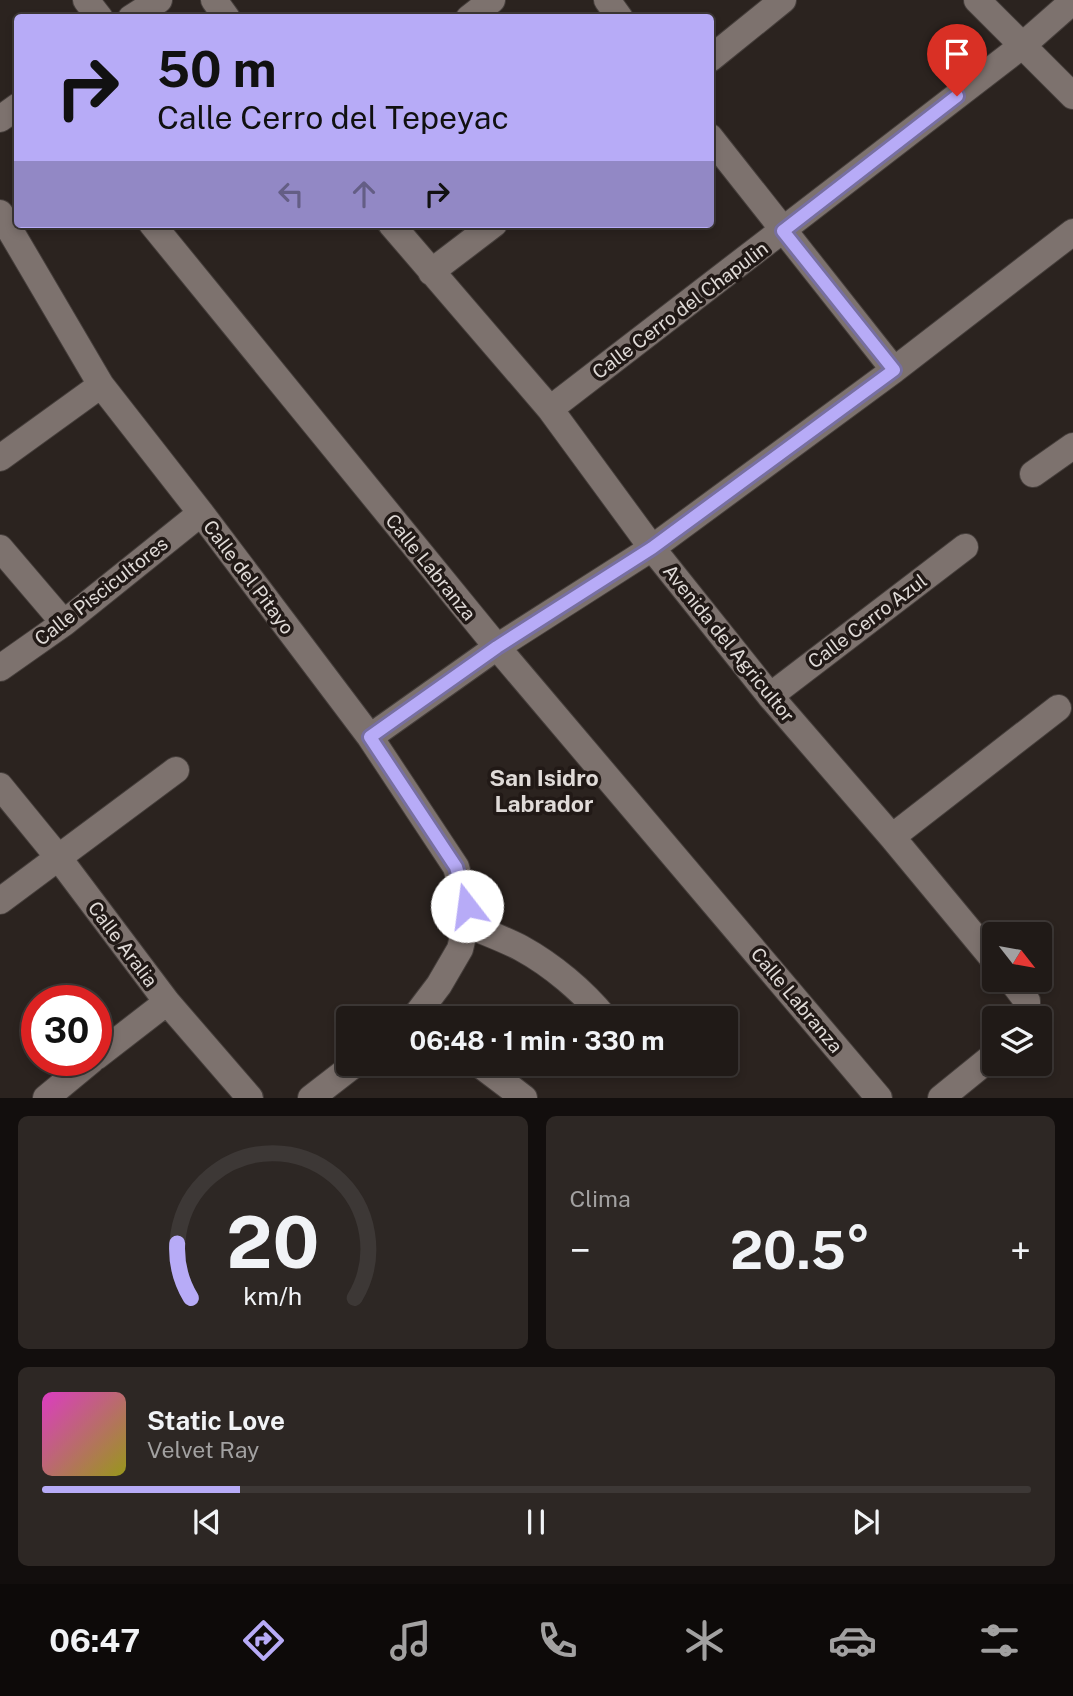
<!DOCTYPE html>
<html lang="es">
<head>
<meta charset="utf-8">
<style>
  body { margin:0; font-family:"Public Sans",sans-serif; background:#2d2724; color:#f1f3f6; height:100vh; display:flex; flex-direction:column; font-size:26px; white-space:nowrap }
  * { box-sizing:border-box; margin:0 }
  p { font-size:23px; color:#a2a1a1 }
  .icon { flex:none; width:38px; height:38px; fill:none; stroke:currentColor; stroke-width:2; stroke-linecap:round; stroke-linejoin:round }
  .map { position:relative; height:1098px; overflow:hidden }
  .side { display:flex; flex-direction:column; gap:18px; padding:18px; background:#120e0d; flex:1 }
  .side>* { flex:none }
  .banner { position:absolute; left:14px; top:14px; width:700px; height:214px; border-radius:7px; box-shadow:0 4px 10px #0003,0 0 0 2px #3d3836; background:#b7abf7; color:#111; overflow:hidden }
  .needle { width:46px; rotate:121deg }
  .controls { position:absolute; left:982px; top:922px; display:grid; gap:14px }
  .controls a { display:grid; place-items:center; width:70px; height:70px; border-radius:7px; background:#201a17; box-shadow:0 4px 10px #0003,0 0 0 2px #3d3836; font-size:35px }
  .speed { position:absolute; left:21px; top:985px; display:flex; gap:14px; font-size:35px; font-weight:700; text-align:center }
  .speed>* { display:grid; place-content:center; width:91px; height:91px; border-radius:50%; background:#201a17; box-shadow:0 4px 10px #0003,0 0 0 2px #3d3836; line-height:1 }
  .speed .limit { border:10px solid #d22; background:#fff; color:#111 }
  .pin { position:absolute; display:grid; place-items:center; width:60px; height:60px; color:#fff; margin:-72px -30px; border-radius:50% 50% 50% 0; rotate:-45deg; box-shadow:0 0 7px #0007 }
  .pin .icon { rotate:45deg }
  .me { position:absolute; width:77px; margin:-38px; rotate:345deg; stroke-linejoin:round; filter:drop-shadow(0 0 5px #0008) }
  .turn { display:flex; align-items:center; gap:24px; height:147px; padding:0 28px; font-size:32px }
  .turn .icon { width:91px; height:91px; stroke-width:2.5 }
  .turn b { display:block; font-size:49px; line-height:60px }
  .lanes { display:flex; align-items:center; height:66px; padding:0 28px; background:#0003; justify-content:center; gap:35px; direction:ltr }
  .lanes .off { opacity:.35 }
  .big { font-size:52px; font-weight:700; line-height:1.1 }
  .side .tile { flex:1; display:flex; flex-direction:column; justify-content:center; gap:10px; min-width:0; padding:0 24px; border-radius:10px; background:#2d2724 }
  .side .dial { align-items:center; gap:0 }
  .dial svg { height:182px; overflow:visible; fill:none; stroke:#3d3836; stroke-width:7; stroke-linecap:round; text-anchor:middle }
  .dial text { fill:#f1f3f6; stroke:none }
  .song { display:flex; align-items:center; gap:21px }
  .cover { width:84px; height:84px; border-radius:10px; background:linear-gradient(135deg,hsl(310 70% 55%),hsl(60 70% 35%)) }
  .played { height:7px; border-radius:4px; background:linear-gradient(90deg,#b7abf7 20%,#3d3836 20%) }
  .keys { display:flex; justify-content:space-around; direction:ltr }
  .heat { display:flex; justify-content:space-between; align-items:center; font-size:38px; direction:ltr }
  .side .tiles { flex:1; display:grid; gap:18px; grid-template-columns:1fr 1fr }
  .tile:last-child { grid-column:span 2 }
  .trip { position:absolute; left:336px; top:1006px; width:402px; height:70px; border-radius:7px; background:#201a17; box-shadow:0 4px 10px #0003,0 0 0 2px #3d3836; font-weight:700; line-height:70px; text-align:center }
  .tabs { display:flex; height:112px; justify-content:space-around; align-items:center; background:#0d0a09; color:#a2a1a1 }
  .tabs .icon { width:49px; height:49px }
  .tabs .on { color:#b7abf7 }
  .tabs b { font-size:32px; color:#f1f3f6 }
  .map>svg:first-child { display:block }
</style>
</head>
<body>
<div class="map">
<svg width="1073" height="1098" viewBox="0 0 1073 1098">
  <rect width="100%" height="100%" fill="#2b231f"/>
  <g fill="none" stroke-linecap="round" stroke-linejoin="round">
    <g stroke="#453e3b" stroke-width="28">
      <path id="minor" d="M86 0 100 18
        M214 0 227 18
        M607 0 620 18
        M977 0 1073 96
        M131 18 159 0
        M469 18 492 0
        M710 59 783 0
        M0 119 18 106
        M710 137 894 370
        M0 213 101 385 201 513 370 737 456 867 467 907 466 924 460 949 439 985 414 1018
        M152 224 497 647 879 1098
        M391 224 550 409 652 548 770 696 892 837 994 960
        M431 272 494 224
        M550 409 1023 45 1073 1
        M0 458 101 385
        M1033 474 1073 446
        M0 548 64 623
        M0 668 64 623 201 513
        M770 696 965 547
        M370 737 497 647 652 548 894 370 1073 232
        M0 786 58 857 167 1002 250 1098
        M892 837 1058 708
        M0 901 176 770
        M466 924C484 932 504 939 521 948 552 965 583 991 605 1018
        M1011 980 1027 1001V1018
        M96 1057 167 1002
        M479 1064 524 1098
        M46 1098 92 1060
        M311 1098 355 1064
        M941 1098 994 1055"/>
    </g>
    <use href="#minor" stroke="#7d726e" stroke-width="26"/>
  </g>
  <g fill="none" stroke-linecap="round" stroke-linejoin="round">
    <g stroke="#776fa1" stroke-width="18">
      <path id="route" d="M467 906 456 867 370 737 497 647 652 548 894 370 783 231 957 96"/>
    </g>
    <use href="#route" stroke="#b7abf7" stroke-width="12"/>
  </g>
  <g text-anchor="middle" stroke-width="7" stroke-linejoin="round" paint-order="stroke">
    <g font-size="19" fill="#e0dbd8" stroke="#211916">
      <text transform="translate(680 310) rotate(-37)" y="7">Calle Cerro del Chapulin</text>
      <text transform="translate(431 567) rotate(51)" y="7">Calle Labranza</text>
      <text transform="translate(249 577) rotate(53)" y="7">Calle del Pitayo</text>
      <text transform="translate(101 591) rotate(-38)" y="7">Calle Piscicultores</text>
      <text transform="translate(867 621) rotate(-37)" y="7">Calle Cerro Azul</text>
      <text transform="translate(729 643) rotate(51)" y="7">Avenida del Agricultor</text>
      <text transform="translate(123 944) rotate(53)" y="7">Calle Aralia</text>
      <text transform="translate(797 1000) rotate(50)" y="7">Calle Labranza</text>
    </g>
    <g font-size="23" font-weight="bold" fill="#e0dbd8" stroke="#211916">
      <text x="544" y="786">San Isidro<tspan x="544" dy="26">Labrador</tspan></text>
    </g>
  </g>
</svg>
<div class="controls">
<a><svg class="needle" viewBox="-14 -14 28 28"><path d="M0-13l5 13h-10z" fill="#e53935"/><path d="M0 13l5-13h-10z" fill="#a2a1a1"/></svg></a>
<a><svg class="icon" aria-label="layers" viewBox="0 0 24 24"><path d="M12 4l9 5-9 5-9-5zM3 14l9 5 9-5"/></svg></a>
</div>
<div class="speed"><div class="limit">30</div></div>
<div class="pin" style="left:957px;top:96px;background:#d93025"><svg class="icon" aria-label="arrive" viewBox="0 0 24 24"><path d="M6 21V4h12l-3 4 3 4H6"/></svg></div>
<svg class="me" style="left:467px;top:906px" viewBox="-20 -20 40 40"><circle r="19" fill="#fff"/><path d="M0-13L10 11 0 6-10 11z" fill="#b7abf7"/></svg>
<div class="trip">06:48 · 1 min · 330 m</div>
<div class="banner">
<div class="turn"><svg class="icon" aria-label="right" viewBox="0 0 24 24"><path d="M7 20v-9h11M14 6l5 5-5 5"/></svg><div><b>50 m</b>Calle Cerro del Tepeyac</div></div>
<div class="lanes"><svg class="icon off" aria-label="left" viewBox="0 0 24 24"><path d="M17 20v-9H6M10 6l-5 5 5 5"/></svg><svg class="icon off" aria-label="ahead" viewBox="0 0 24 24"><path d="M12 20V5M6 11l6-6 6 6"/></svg><svg class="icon" aria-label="right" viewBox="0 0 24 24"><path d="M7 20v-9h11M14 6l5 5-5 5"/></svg></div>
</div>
</div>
<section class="side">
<div class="tiles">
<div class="tile dial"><svg viewBox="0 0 100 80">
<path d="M14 69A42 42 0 1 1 86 69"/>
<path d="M14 69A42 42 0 0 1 8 45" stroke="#b7abf7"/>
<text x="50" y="56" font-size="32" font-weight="700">20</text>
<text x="50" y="72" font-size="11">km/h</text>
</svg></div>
<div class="tile"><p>Clima</p>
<div class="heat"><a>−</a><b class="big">20.5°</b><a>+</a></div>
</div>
<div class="tile">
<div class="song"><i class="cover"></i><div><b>Static Love</b><p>Velvet Ray</p></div></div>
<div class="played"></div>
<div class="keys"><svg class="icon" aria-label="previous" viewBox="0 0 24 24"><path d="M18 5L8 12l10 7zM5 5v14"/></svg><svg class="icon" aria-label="pause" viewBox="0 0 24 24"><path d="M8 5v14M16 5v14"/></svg><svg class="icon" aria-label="next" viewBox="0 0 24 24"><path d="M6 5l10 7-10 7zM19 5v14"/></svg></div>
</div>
</div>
</section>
<nav class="tabs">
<b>06:47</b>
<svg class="icon on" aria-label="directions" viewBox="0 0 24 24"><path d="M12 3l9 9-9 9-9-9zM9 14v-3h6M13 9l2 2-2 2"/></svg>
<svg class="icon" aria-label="music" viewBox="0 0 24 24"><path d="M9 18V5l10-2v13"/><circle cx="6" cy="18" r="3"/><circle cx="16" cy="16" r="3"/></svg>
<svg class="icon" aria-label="phone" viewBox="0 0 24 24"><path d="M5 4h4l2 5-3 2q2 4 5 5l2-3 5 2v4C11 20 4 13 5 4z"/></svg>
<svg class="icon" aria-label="climate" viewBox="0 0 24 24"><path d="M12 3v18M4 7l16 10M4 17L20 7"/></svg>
<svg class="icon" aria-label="car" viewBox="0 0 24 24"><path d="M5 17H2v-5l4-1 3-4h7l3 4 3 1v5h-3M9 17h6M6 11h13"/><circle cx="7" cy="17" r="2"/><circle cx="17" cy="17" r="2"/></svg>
<svg class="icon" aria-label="filters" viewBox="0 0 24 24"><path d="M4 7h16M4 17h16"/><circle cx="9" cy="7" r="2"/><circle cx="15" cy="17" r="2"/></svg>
</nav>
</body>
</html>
